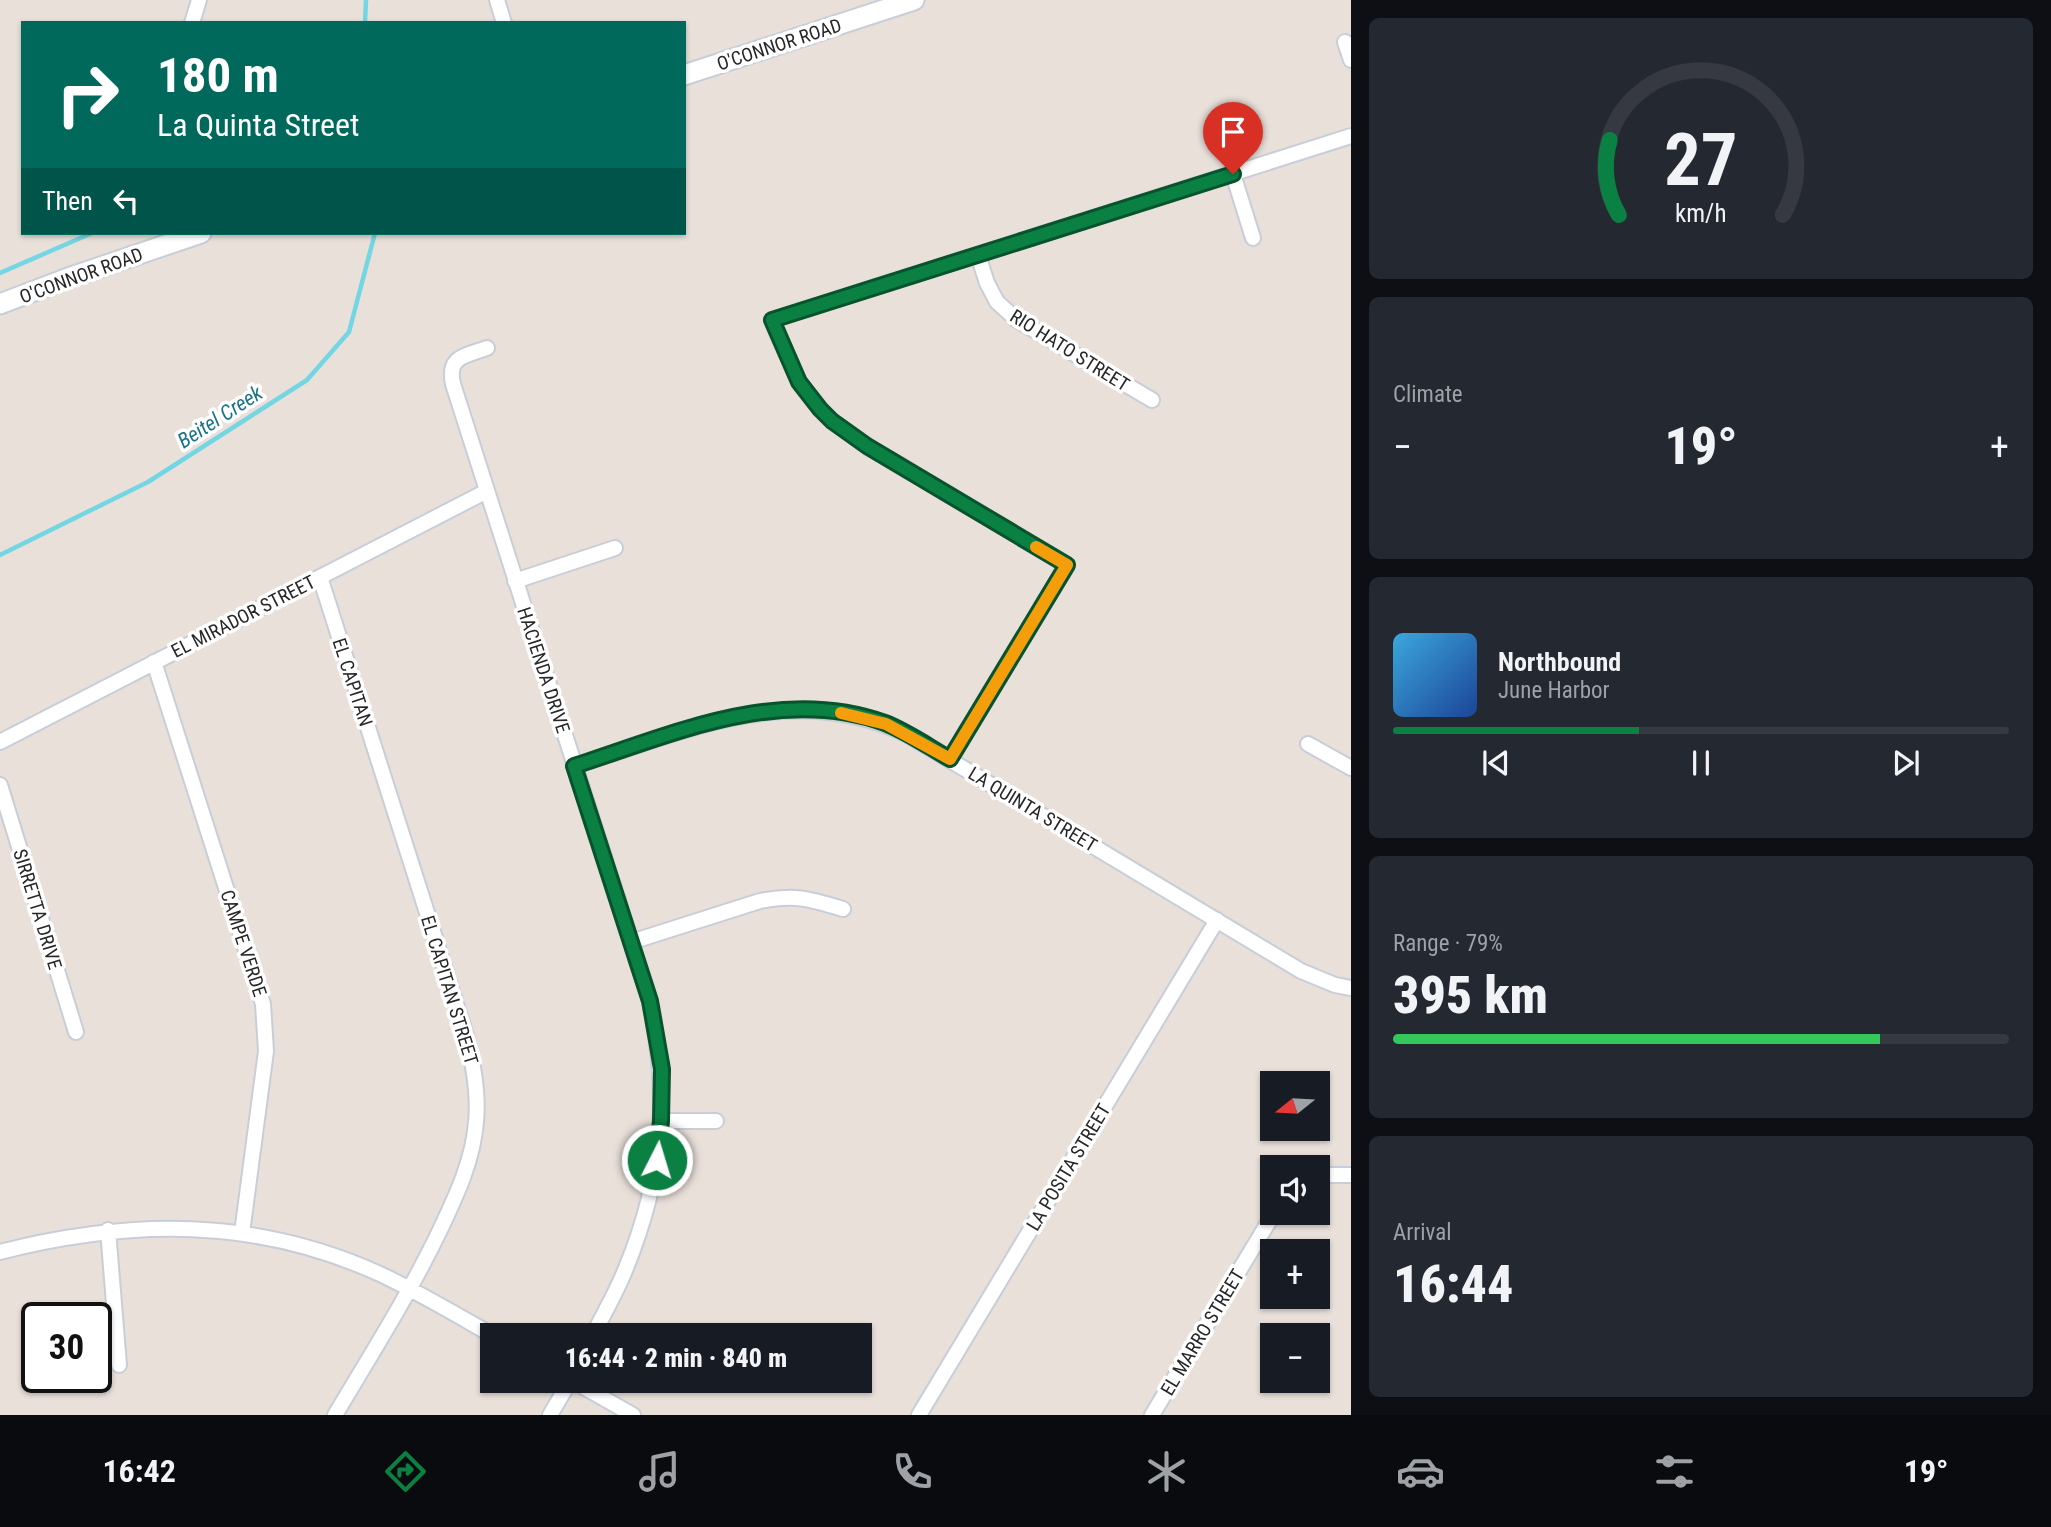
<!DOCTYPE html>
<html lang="en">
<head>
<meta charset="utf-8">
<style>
  body { margin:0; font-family:"Roboto Condensed",sans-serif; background:#242831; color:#f1f3f6; height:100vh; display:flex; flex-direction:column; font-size:26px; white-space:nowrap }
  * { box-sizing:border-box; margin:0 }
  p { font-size:23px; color:#9ea1a6 }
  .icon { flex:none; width:38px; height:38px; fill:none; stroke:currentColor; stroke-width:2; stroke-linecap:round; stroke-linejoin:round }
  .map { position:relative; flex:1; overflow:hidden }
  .sheet { display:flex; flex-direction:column; gap:18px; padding:18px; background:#0d0f14; width:700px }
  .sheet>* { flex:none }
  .guide { position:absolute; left:21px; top:21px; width:665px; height:214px; border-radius:0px; box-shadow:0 2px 5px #0004; background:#00695c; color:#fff; overflow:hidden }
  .needle { width:46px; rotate:252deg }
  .controls { position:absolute; left:1260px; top:1071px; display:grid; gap:14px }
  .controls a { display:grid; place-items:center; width:70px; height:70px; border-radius:0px; background:#171b24; box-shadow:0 2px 5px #0004; font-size:35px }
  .speed { position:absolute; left:21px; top:1302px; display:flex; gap:14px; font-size:35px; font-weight:700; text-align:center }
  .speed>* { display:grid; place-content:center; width:91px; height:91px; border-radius:50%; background:#171b24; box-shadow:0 2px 5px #0004; line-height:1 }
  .speed .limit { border:4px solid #111; border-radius:10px; background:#fff; color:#111 }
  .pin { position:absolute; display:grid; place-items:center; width:60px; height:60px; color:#fff; margin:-72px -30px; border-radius:50% 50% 50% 0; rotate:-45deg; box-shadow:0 0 7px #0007 }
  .pin .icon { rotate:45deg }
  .me { position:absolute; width:77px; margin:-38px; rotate:5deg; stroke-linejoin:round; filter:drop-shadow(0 0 5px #0008) }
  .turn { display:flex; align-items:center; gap:24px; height:147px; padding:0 21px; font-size:32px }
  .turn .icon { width:91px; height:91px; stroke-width:2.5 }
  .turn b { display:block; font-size:49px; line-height:60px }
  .then { display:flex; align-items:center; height:66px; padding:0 21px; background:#0003; gap:14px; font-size:26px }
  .big { font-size:52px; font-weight:800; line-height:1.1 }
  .sheet .card { flex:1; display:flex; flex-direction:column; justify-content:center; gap:10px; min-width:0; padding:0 24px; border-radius:10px; background:#242831 }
  .sheet .dial { align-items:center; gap:0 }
  .dial svg { height:182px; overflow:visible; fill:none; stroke:#363941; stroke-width:7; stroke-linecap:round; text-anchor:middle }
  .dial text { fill:#f1f3f6; stroke:none }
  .song { display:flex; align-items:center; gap:21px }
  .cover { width:84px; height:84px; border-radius:10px; background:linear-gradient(135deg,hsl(200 70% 55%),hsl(220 70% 35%)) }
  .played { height:7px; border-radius:4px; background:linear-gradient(90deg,#0b8043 40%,#363941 40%) }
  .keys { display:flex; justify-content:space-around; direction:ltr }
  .heat { display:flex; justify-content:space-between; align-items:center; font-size:38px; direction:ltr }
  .charge { height:10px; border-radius:5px; background:linear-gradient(90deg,#34c759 79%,#363941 0) }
  .trip { position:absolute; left:480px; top:1323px; width:392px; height:70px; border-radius:0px; background:#171b24; box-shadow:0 2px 5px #0004; font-weight:800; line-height:70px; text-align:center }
  .tab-bar { display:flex; height:112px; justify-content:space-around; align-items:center; background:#090b0e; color:#9ea1a6 }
  .tab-bar .icon { width:49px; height:49px }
  .tab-bar .selected { color:#0b8043 }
  .tab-bar b { font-size:32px; color:#f1f3f6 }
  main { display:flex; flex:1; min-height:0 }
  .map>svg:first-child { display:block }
</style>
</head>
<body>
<main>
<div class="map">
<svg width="1351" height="1415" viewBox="0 0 1351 1415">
  <rect width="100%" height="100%" fill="#e9e0da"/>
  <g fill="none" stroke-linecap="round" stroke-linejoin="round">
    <path stroke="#74d6e3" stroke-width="4.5" d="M365 23 366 0
      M0 273 92 233
      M0 555 148 482 307 380 349 332 375 233"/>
    <g stroke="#c8ced8" stroke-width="18">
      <path id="minor" d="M497 0 504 23
        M192 23 199 0
        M1345 42 1351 60
        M1233 174 1253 238
        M978 255 987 283 997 302 1017 320 1152 400
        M487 348C465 356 447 356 453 384L650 1001C670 1098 663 1177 626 1268 617 1291 604 1313 593 1335
        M320 577 465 1032C473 1061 479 1091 476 1122 473 1160 457 1194 441 1228 410 1293 372 1353 335 1415
        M515 581 615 548
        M154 662 263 1004 266 1051 242 1233
        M0 742 487 491
        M1308 744 1351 768
        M950 759 1067 565 867 446 832 421 820 409 799 382 772 320 1351 136
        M574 766C685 731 794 679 908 735L1301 971 1335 985 1351 988
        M0 785 76 1032
        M631 942 760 901C795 894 810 899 843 909
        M661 1121H716
        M1318 1177 1327 1175H1351
        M108 1230 119 1365
        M0 1252C130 1219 255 1217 380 1274 418 1292 455 1314 492 1335
        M573 1381 633 1415
        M550 1415 570 1381
        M919 1415 1217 920
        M1152 1415 1274 1213"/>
    </g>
    <g stroke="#c8ced8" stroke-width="23">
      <path id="secondary" d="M684 75 914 0
        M0 304 68 278 201 233"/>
    </g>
    <use href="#minor" stroke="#fff" stroke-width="14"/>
    <use href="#secondary" stroke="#fff" stroke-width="19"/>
  </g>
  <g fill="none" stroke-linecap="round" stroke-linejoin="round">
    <g stroke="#07532c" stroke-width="18">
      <path id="route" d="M657 1160 661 1121 662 1069 650 1001 574 766C673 734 780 685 885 723 908 732 929 747 950 759L1067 565 867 446 832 421 820 409 799 382 772 320 1233 174"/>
    </g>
    <use href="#route" stroke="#0b8043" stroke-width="12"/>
    <path stroke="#f59e0b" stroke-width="12" d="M841 713 886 724 950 759 1067 565 1036 547"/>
  </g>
  <g text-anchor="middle" stroke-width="7" stroke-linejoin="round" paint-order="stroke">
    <g font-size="19" fill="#272727" stroke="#fff">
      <text transform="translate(779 44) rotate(-18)" y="7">O'CONNOR ROAD</text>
      <text transform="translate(81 275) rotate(-20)" y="7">O'CONNOR ROAD</text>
      <text transform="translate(1070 350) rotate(32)" y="7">RIO HATO STREET</text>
      <text transform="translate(243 616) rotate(-27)" y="7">EL MIRADOR STREET</text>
      <text transform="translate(544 670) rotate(72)" y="7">HACIENDA DRIVE</text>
      <text transform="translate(353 682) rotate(72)" y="7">EL CAPITAN</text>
      <text transform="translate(1033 809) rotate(31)" y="7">LA QUINTA STREET</text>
      <text transform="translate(38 909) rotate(73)" y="7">SIRRETTA DRIVE</text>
      <text transform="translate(244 943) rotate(72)" y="7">CAMPE VERDE</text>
      <text transform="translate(450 990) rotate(73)" y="7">EL CAPITAN STREET</text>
      <text transform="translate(1068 1167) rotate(-59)" y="7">LA POSITA STREET</text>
      <text transform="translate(1202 1332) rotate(-59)" y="7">EL MARRO STREET</text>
    </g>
    <g font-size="21" font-style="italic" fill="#18748b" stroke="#fff">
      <text transform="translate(220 417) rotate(-33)" y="7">Beitel Creek</text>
    </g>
  </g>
</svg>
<div class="controls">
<a><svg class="needle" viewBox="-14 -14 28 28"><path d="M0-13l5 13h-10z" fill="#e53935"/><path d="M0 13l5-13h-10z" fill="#9ea1a6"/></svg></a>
<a><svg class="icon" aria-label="sound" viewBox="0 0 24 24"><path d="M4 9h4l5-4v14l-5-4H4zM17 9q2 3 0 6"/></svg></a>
<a>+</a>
<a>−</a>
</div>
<div class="speed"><div class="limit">30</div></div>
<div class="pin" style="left:1233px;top:174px;background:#d93025"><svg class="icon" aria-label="arrive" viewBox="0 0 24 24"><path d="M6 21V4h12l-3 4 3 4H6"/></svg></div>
<svg class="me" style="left:657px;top:1160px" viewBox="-20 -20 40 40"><circle r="17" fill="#0b8043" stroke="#fff" stroke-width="3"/><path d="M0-11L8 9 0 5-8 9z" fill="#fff"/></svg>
<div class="trip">16:44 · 2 min · 840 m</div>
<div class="guide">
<div class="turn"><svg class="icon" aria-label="right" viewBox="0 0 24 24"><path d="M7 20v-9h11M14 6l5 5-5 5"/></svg><div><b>180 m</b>La Quinta Street</div></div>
<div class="then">Then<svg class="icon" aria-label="left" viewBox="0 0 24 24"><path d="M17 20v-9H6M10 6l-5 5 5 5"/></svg></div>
</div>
</div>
<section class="sheet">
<div class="card dial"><svg viewBox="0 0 100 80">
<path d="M14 69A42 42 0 1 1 86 69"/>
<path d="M14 69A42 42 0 0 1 10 36" stroke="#0b8043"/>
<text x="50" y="56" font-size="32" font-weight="700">27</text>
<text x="50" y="72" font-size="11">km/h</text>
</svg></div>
<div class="card"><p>Climate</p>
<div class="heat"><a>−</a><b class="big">19°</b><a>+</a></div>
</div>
<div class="card">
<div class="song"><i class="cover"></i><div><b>Northbound</b><p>June Harbor</p></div></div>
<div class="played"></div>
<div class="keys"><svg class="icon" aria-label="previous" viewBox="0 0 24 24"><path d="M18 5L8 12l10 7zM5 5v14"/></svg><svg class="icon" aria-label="pause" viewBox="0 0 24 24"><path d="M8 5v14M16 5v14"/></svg><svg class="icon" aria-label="next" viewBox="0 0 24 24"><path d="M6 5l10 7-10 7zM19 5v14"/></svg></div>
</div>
<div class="card"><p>Range · 79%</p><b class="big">395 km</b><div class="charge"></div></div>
<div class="card"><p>Arrival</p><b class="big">16:44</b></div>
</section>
</main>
<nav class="tab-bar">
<b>16:42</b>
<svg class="icon selected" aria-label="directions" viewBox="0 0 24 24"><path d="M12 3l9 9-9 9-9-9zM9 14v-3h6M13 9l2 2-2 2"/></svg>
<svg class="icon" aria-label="music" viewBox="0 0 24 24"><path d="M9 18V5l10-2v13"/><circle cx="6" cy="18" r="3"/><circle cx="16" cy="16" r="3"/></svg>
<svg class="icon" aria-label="phone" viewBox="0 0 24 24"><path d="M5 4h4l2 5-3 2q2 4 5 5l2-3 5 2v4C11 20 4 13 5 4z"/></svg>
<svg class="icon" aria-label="climate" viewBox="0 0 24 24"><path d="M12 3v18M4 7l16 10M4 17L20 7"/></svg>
<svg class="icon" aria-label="car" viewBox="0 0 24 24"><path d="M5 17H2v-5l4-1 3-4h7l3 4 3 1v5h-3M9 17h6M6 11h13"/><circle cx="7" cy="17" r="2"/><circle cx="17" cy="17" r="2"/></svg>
<svg class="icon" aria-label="filters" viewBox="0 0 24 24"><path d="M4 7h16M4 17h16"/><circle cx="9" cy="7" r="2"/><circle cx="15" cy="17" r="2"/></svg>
<b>19°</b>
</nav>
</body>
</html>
